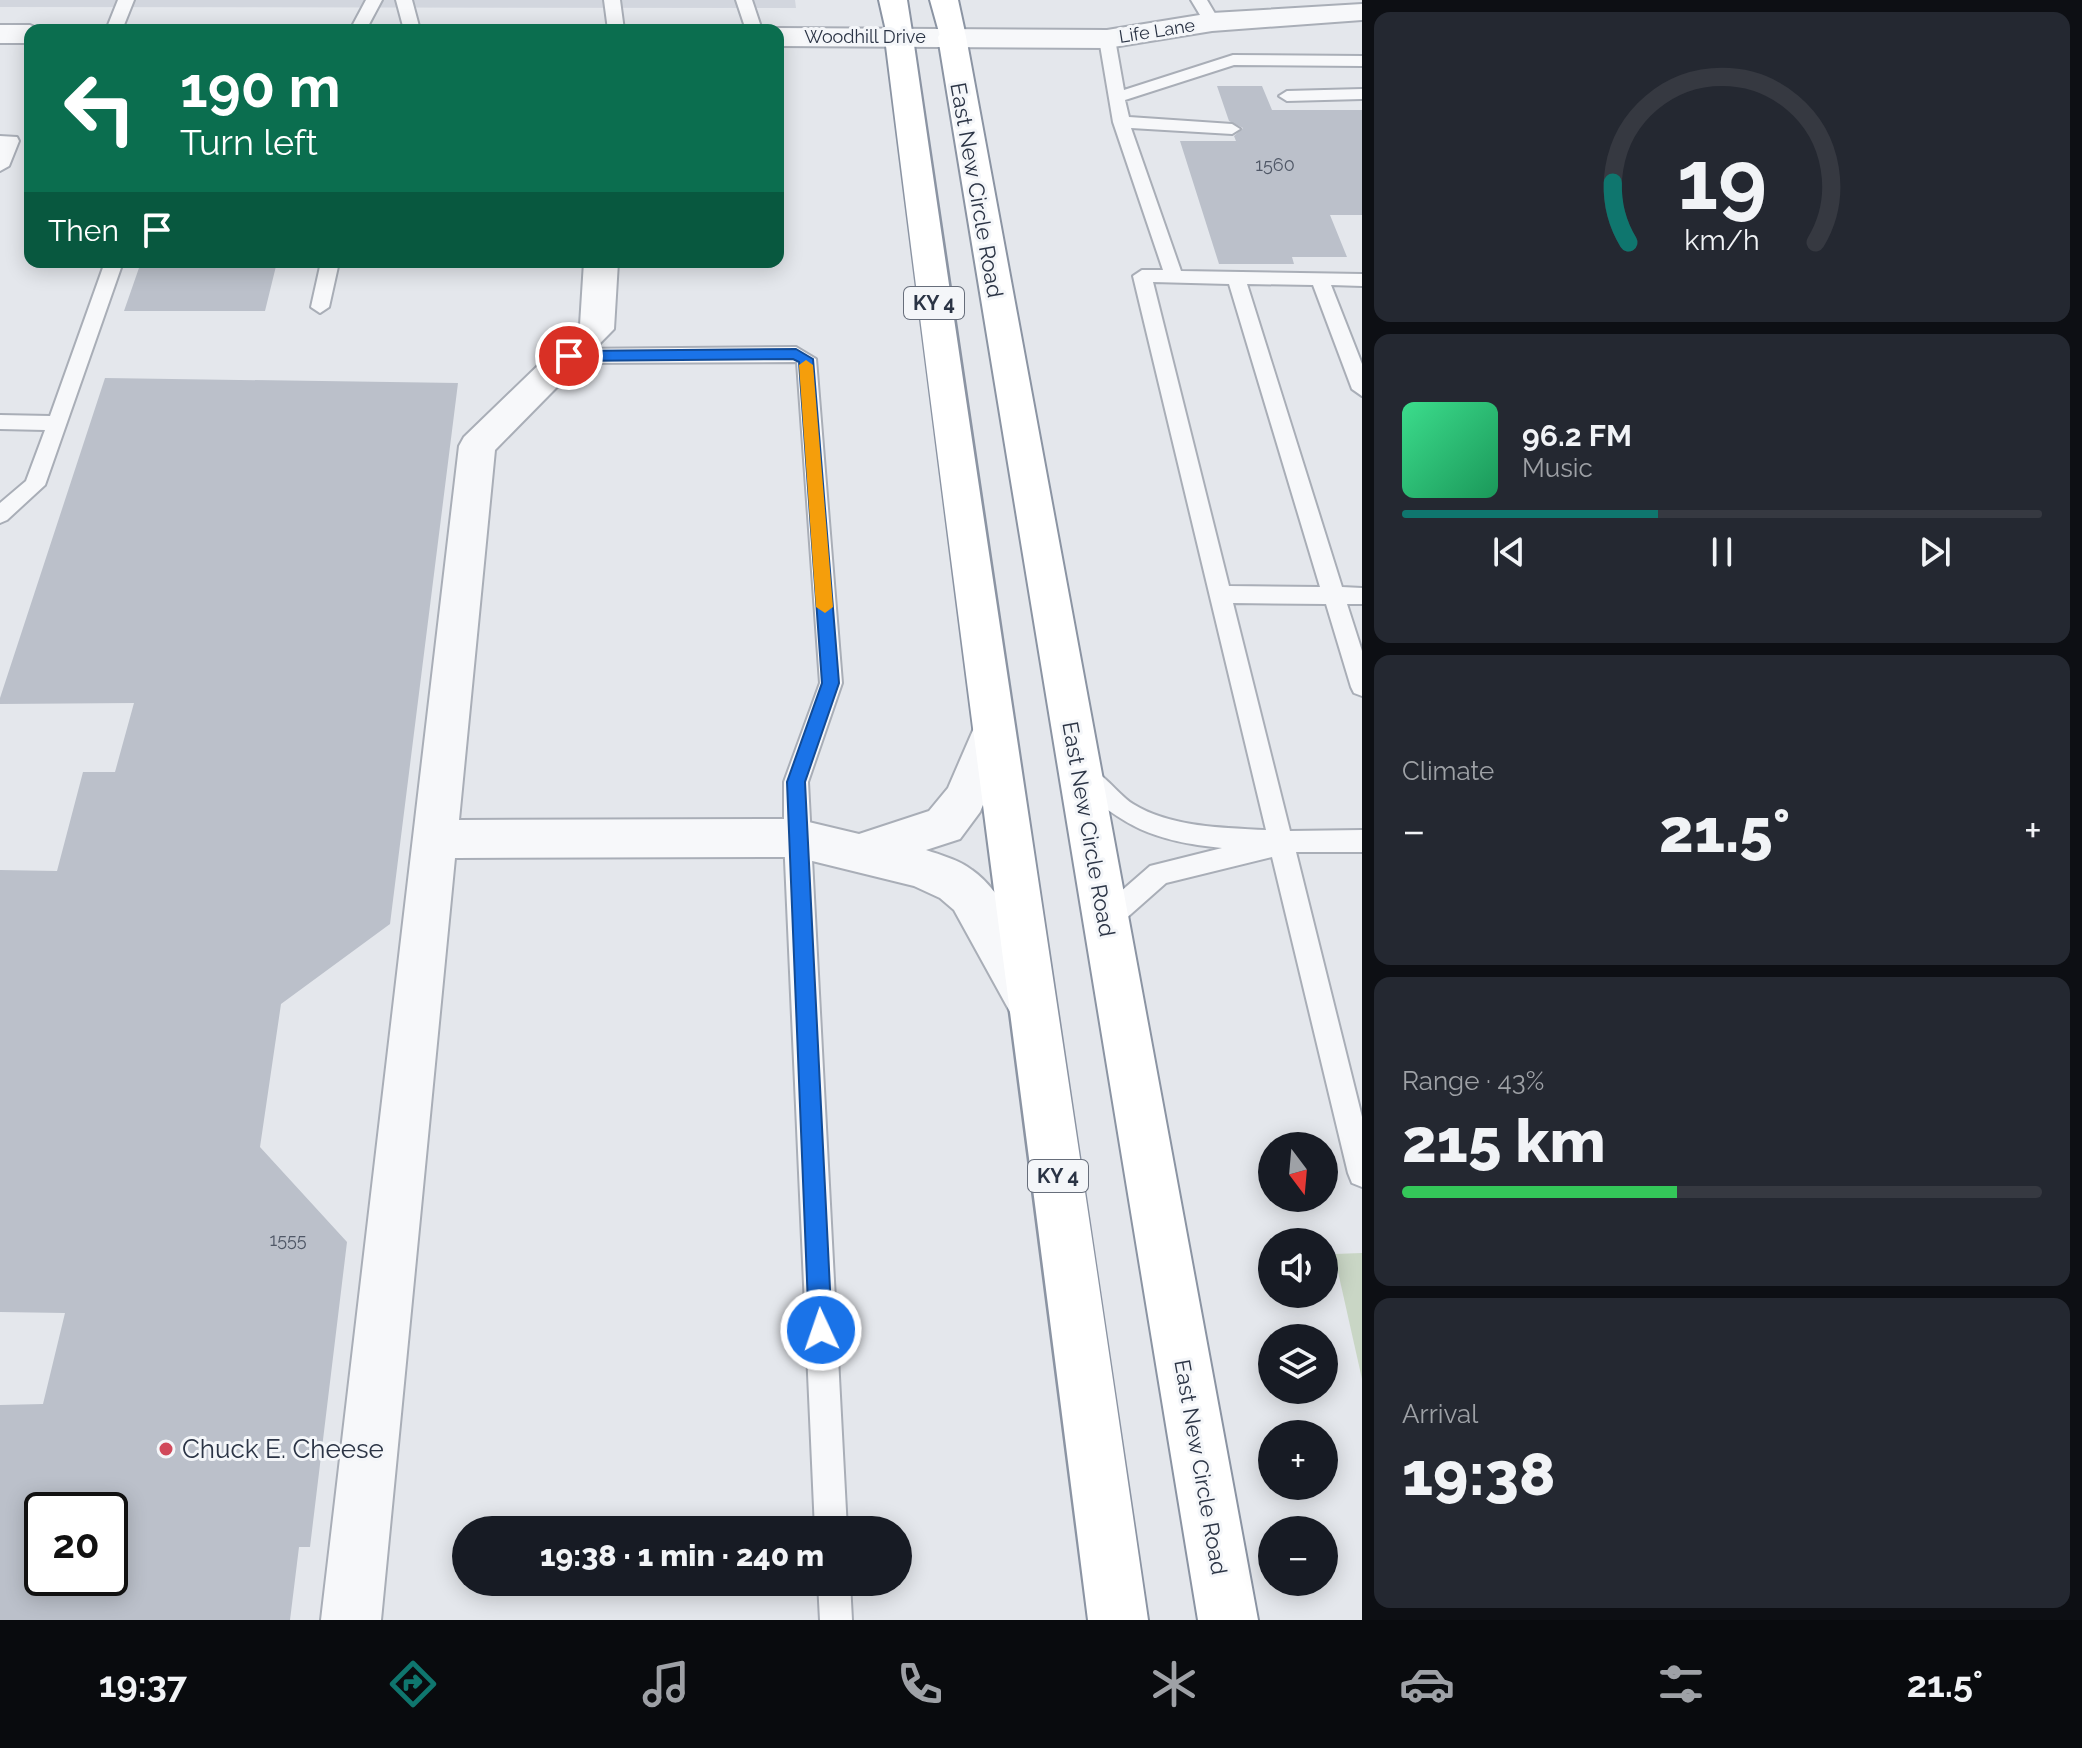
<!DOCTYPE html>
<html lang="en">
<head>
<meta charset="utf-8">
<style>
  body { margin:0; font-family:Raleway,sans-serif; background:#242831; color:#f1f3f6; height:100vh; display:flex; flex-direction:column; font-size:30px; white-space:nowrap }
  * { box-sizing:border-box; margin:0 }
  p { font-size:26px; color:#9ea1a6 }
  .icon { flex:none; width:44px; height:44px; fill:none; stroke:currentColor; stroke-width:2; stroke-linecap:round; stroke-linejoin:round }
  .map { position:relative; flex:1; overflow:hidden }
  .drawer { display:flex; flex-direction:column; gap:12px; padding:12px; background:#0d0f14; width:720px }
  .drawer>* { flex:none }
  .hud { position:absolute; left:24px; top:24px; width:760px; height:244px; border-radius:16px; box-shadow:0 4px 20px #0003; background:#0b6e4f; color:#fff; overflow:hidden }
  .needle { width:52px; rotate:164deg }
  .controls { position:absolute; left:1258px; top:1132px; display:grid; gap:16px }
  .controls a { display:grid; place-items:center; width:80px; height:80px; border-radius:50%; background:#171b24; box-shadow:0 4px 20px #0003; font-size:40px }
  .speed { position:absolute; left:24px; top:1492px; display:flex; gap:16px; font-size:40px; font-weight:700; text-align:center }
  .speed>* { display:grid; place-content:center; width:104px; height:104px; border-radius:50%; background:#171b24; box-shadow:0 4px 20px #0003; line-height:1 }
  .speed .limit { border:4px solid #111; border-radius:12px; background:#fff; color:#111 }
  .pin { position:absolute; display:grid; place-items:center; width:68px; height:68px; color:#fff; margin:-34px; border:4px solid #fff; border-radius:50%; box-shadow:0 2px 8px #0007 }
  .me { position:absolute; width:88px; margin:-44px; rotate:357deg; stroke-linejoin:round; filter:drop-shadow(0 0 6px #0008) }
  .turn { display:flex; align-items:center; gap:28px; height:168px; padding:0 24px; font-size:36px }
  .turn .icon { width:104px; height:104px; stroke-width:2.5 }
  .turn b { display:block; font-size:56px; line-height:68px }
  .then { display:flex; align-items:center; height:76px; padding:0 24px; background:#0003; gap:16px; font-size:30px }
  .big { font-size:60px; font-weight:800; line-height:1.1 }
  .drawer .widget { flex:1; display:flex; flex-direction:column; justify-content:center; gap:12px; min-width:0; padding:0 28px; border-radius:16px; background:#242831 }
  .drawer .dial { align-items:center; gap:0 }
  .dial svg { height:208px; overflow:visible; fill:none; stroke:#363941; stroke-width:7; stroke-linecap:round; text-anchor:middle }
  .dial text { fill:#f1f3f6; stroke:none }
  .song { display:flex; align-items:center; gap:24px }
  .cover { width:96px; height:96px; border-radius:12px; background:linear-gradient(135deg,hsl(150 70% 55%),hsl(150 70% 35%)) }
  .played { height:8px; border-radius:4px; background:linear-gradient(90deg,#0f766e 40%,#363941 40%) }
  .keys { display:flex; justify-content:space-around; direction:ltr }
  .heat { display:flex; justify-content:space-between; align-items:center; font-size:44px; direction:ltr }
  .charge { height:12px; border-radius:6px; background:linear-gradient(90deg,#34c759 43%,#363941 0) }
  .trip { position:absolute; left:452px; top:1516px; width:460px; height:80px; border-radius:40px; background:#171b24; box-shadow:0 4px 20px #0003; font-weight:800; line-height:80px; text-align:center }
  .menu { display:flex; height:128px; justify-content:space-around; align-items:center; background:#090b0e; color:#9ea1a6 }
  .menu .icon { width:56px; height:56px }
  .menu .on { color:#0f766e }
  .menu b { font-size:36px; color:#f1f3f6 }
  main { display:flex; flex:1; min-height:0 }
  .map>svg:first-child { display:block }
</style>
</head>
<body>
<main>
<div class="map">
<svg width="1362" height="1620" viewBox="0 0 1362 1620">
  <rect width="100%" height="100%" fill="#e4e7ec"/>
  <path fill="#d2d6de" d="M0 0H795L796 8 0 7Z"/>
  <path fill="#c9d6c5" d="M1362 1253V1379L1334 1254Z"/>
  <path fill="#bbc0ca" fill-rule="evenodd" d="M1217 86H1262L1272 110H1362V215H1330L1347 257H1292L1294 264H1219L1180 141H1236L1234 136 1243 128 1229 121Z
    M175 262H277L265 311H124L140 265H174Z
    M105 378 458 383 390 924 281 1004 260 1147 347 1242 310 1547H299L290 1620H0V1405L43 1404 65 1313 0 1312V870L57 871 83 772H115L134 703 0 704V698ZM42 1510H110V1578H42Z"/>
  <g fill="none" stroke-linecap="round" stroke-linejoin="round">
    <g stroke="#a9aeb7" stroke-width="4">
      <path id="service" d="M118 0H134L122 30H106Z
        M366 0H382L366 30H350Z
        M396 0H412L420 30H404Z
        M604 0H620L624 30H608Z
        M736 0H752L762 30H746Z
        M1191 0H1207L1220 22 1218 25H1206Z
        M1107 34 1115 39 1124 90 1233 55 1362 56V66L1234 65 1125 100 1129 117 1232 124 1240 129 1232 134 1131 128 1181 271 1362 274V286L1331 285 1362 364V396L1352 389 1313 285 1247 284 1342 587 1362 588V604H1347L1362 651V696L1354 693 1351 687 1326 604 1233 603 1290 831 1362 830V852H1296L1362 1117V1187L1352 1183 1348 1173 1272 857 1166 883 1114 929 1105 932 1096 929 1092 921 1096 913 1150 866 1222 848C1153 841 1124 827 1073 781L1069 774 1073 767C1095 759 1115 793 1133 804 1170 827 1223 828 1266 830L1133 276 1142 270H1163L1113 122 1099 39ZM1153 282 1229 284 1320 587 1229 586Z
        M1362 89V99L1287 101 1279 96 1287 91Z
        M0 136 17 137 19 141 9 166 0 171Z
        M105 262H123L45 485 7 520 0 523V503L26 481 45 430 0 429V415L50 416Z
        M321 262H339L329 307 320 313 311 307Z
        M796 347 816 359 842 683 808 782 847 1530H815L784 838V782L820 683 797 362 569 363 559 356 569 349Z
        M818 1582H850L852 1620H820Z"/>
    </g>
    <g stroke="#a9aeb7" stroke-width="4">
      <path id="minor" d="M584 262H618L614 329 495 450 459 820 796 819 859 834 929 811 948 788 977 721 992 715 1007 721 1013 733 980 812 960 839 926 850C941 855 959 860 972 870 1006 893 1038 965 1055 1003L1048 1019 1031 1025 1014 1019 954 910 940 898 914 886 796 857 455 858 381 1620H321L459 446 464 437 580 325Z"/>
    </g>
    <g stroke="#a9aeb7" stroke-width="4">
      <path id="tertiary" d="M1362 4V20L1212 31 1107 48 778 46V30H771L778 28 1107 30 1212 13Z
        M0 25H30L42 30H30V43H0Z"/>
    </g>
    <g stroke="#8b94a3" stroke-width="4">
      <path id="trunk" d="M952 28 962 31 966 37 1258 1620H1198L938 37 942 31Z
        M899 29 909 32 913 38C989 566 1072 1092 1148 1620H1088C1022 1092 950 566 885 38L889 32Z"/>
    </g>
    <g stroke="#8b94a3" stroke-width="4">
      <path id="motorway" d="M879 0H907L913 38 909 44H889Z
        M930 0H958L966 37 962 43H942Z"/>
    </g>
    <use href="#service" fill="#f7f8fa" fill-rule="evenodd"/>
    <use href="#minor" fill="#f7f8fa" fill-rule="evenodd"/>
    <use href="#tertiary" fill="#f7f8fa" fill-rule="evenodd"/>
    <use href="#trunk" fill="#fff" fill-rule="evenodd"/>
    <use href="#motorway" fill="#fff" fill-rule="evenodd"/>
  </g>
  <path fill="#1a73e8" stroke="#114b97" stroke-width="2" d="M796 349 813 359 839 683 805 782 832 1330 829 1338 821 1341 813 1338 809 1330 787 782 822 683 799 362 793 359 569 361 562 356 569 351Z"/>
  <path fill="#f59e0b" d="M806 360 813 365 833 607 825 613 816 607 799 365Z"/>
  <circle fill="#d1495b" stroke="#f4f6f9" stroke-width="3" cx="166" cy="1449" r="8"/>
  <g text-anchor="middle" stroke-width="6" stroke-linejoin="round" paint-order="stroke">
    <g font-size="18" fill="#2b3445" stroke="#f4f6f9">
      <text transform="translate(1157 31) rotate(-9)" y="6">Life Lane</text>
      <text x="865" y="43">Woodhill Drive</text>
    </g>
    <g font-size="18" fill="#4f5766">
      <text x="1275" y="171">1560</text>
      <text x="288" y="1246">1555</text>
    </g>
    <g fill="#f4f6f9" stroke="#676e7b" stroke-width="2">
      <rect x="904" y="287" width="60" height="32" rx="6"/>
      <rect x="1028" y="1160" width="60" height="32" rx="6"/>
    </g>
    <g font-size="20" font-weight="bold" fill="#2b3445">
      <text x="934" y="310">KY 4</text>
      <text x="1058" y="1183">KY 4</text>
    </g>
    <g font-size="22" fill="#2b3445" stroke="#f4f6f9">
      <text transform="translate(977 190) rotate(80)" y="8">East New Circle Road</text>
      <text transform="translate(1089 829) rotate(80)" y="8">East New Circle Road</text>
      <text transform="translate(1201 1467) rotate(80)" y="8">East New Circle Road</text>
    </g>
    <g font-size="26" fill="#2b3445" stroke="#f4f6f9" text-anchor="start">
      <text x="182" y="1458">Chuck E. Cheese</text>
    </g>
  </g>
</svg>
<div class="controls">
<a><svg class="needle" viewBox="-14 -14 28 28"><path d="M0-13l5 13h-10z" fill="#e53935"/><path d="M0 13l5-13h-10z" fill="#9ea1a6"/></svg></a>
<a><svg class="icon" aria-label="sound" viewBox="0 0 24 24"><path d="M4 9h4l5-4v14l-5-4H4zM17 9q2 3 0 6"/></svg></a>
<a><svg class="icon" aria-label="layers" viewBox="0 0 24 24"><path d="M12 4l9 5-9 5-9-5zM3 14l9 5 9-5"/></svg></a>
<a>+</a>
<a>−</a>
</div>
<div class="speed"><div class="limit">20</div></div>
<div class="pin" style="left:569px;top:356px;background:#d93025"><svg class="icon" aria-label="arrive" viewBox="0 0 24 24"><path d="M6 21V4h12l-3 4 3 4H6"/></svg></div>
<svg class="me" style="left:821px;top:1330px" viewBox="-20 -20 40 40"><circle r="17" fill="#1a73e8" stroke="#fff" stroke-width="3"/><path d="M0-11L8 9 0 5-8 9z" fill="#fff"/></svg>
<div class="trip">19:38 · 1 min · 240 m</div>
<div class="hud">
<div class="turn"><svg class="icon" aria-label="left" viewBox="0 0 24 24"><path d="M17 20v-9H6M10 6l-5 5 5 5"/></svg><div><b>190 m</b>Turn left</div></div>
<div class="then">Then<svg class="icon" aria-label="arrive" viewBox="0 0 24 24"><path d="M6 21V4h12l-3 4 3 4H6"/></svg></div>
</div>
</div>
<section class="drawer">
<div class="widget dial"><svg viewBox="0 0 100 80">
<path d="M14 69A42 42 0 1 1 86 69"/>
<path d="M14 69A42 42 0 0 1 8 46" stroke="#0f766e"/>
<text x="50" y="56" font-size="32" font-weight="700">19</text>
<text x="50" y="72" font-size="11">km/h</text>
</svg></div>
<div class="widget">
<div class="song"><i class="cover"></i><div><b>96.2 FM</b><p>Music</p></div></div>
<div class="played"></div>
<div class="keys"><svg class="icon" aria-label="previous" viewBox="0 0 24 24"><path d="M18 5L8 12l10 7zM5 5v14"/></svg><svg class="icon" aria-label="pause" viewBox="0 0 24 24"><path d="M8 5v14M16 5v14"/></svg><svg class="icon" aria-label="next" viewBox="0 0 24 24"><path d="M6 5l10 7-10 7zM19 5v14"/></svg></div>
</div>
<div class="widget"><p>Climate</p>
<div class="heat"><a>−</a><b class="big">21.5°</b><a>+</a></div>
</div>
<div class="widget"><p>Range · 43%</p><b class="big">215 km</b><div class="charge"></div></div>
<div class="widget"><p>Arrival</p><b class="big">19:38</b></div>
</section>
</main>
<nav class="menu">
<b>19:37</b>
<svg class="icon on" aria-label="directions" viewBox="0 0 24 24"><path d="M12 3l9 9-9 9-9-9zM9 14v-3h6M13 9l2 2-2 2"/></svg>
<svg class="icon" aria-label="music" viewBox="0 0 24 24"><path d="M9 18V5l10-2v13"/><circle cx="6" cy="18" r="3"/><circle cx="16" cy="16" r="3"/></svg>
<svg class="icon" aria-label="phone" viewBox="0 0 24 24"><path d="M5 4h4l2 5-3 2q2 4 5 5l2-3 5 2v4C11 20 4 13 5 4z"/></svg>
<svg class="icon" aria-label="climate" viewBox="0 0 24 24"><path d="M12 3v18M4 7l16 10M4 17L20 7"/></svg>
<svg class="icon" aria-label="car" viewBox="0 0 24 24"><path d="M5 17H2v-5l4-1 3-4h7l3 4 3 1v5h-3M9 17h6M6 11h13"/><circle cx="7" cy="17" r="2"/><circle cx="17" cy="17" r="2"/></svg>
<svg class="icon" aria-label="filters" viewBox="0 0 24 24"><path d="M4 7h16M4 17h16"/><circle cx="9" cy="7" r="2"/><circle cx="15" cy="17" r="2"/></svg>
<b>21.5°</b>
</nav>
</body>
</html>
